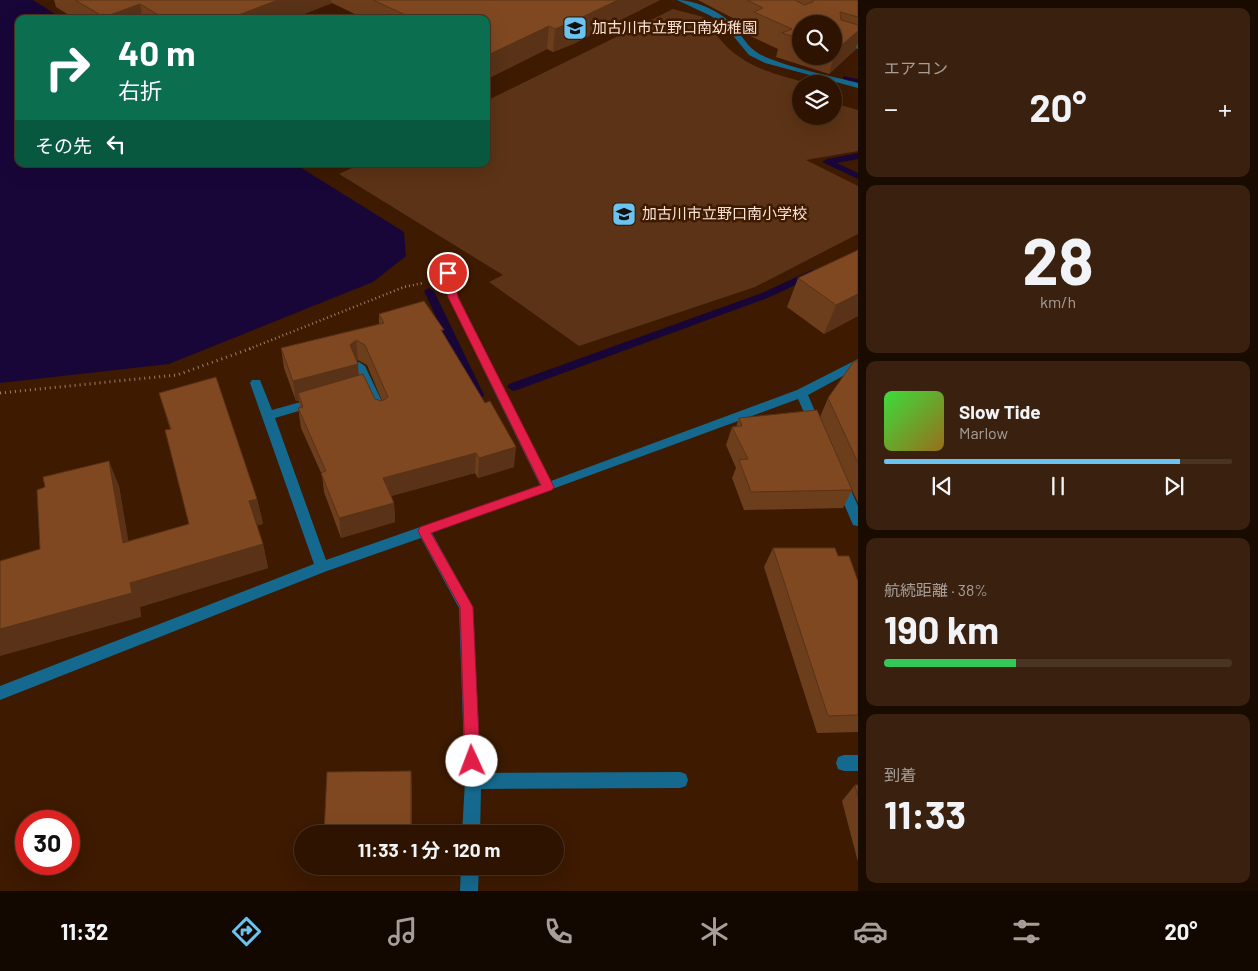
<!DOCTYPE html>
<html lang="ja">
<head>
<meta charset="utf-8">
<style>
  body { margin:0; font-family:Barlow,"Noto Sans JP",sans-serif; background:#3a210f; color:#f1f3f6; height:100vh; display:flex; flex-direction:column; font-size:19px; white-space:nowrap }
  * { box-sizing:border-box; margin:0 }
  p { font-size:16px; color:#a79e99 }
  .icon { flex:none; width:28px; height:28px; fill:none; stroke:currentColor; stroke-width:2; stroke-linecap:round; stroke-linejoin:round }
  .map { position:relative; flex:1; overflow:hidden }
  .sheet { display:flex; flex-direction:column; gap:8px; padding:8px; background:#190b00; width:400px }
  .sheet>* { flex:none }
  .guide { position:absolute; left:15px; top:15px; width:475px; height:152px; border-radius:10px; box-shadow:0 5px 20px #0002,0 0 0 1px #493322; background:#0b6e4f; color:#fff; overflow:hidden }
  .buttons { position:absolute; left:792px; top:15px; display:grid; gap:10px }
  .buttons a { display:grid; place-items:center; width:50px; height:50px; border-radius:50%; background:#2e1400; box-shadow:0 5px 20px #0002,0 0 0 1px #493322; font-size:25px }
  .speed { position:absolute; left:15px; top:810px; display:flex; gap:10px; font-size:25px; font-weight:700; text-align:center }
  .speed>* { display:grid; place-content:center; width:65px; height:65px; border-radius:50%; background:#2e1400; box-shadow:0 5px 20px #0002,0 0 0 1px #493322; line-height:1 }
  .speed .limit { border:8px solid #d22; background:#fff; color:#111 }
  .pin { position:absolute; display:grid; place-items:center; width:42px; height:42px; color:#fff; margin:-21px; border:2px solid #fff; border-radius:50%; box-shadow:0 1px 5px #0007 }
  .me { position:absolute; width:55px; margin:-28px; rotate:358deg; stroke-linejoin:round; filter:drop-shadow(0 0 4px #0008) }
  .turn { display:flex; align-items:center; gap:18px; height:105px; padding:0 20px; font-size:22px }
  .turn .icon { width:65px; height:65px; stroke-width:2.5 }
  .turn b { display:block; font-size:35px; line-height:42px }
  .then { display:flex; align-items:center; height:48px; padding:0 20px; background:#0003; gap:10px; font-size:19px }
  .big { font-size:38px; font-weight:700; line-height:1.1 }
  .sheet .tile { flex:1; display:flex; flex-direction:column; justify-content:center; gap:8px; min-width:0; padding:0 18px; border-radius:10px; background:#3a210f }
  .sheet .dial { align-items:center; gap:0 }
  .dial b { font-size:65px; line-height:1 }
  .song { display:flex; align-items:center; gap:15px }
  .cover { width:60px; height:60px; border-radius:8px; background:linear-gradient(135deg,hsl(120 70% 55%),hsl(40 70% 35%)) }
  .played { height:5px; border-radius:2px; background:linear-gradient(90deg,#6bc3f2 85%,#493322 85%) }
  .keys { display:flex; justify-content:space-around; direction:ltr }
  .heat { display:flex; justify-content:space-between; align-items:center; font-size:28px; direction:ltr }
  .charge { height:8px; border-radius:4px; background:linear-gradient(90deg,#34c759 38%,#493322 0) }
  .trip { position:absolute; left:294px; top:825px; width:270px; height:50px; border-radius:25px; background:#2e1400; box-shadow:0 5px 20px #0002,0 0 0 1px #493322; font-weight:700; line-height:50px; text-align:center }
  .tab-bar { display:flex; height:80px; justify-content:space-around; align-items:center; background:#120800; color:#a79e99 }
  .tab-bar .icon { width:35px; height:35px }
  .tab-bar .active { color:#6bc3f2 }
  .tab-bar b { font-size:22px; color:#f1f3f6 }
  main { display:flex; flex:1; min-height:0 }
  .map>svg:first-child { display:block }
</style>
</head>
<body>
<main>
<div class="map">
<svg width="858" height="891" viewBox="0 0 858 891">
  <rect width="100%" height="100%" fill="#3d1a00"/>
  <path fill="#5c3316" d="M673 9 707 18C712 24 715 32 719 38 743 68 778 75 812 84H801V116H834V103L858 110V151L806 160 858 186V234L755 287 579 346 489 282 503 275 339 174 360 164H486V101Z"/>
  <path fill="#190639" d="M0 0H33L63 19H19V164H295L404 232 406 256 373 282 169 364 0 383Z"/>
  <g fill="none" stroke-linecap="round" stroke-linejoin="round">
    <path fill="#190639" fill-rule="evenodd" d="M843 76 858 79V84L843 80Z
      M858 153V159L837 163 858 173V179L822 162 827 159Z
      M812 270 816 271V275L770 297 517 390 513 391 507 387 509 384 762 293Z
      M429 288 434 291 484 395 482 398 478 399 472 395 424 291Z"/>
    <path stroke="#9c7f6a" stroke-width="2.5" stroke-dasharray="1 3" stroke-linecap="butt" d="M249 349 404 287 423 283"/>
    <path stroke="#9c7f6a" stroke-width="3" stroke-dasharray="1 4" stroke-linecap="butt" d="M0 393 177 375 252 348"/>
    <path fill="#15698e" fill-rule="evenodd" d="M677 0C694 0 717 10 730 22 739 30 745 44 755 51 771 64 835 77 858 83V88L765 63 749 55 724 25 711 16Z
      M834 37 858 44V49L834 41Z
      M459 257 464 260 453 273 458 297 551 481 797 390 858 359V368L808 395 821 425 819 428H811L798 399 432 533 473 607 481 773 680 772 686 774 688 780 686 786 680 788 481 789 480 834H462L465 781 459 608 421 538 327 571 0 700V686L314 564 250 383 252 380H260L272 410 315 398 321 402 319 405 275 418 326 560 540 485 448 297 443 273 455 258Z
      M359 362 365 366 385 408 383 411 379 412 373 408 353 366Z
      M842 480 847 481 858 506V526L853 525 836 485 837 481Z
      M844 755H858V771H844L838 769 836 763 838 757Z
      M461 866H479L478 891H460Z"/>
  </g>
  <path fill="#6d3e1c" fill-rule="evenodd" d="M54 0H660L573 44 553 52 547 49 489 78 486 77V19H365L332 3 291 19H75L56 7Z
    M698 0H858V42L855 50 829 74 776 57 778 49 748 35 750 27ZM801 24H834V56H801Z
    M798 278 858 316 824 334 787 307Z
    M379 314 444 335 514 467 478 478 475 473 391 496 394 503 395 522 341 538 324 492 322 475 301 428 298 408H300L299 401H296L284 368 281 348 379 324ZM358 360 367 365 382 401 375 399 359 375 357 361Z
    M858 361V503L852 490 843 508 744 510 732 478 736 468 726 445 732 427H736L739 418 820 417 828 398Z
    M159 393 257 499 263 524 257 525 263 544 268 568 140 607 141 617 40 549 119 486 128 541 189 524 170 429Z
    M773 548 838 556 858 581V732L817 733 764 567Z
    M855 785H858V862L842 801Z"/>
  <path fill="#593217" d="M278 0H331L332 3 291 19H228Z
    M618 0H660L573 44 553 52 555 29Z
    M140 4 143 19H104V17Z
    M549 26 547 49 489 78 490 54Z
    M858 31V42L855 50 829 74 836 50Z
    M858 294V316L824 334 836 305Z
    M356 340 358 360 351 366 350 345Z
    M358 364 359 384 298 393 299 401H296L293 381Z
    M516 447 514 467 478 478 479 458Z
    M476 453 475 473 384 498 383 478Z
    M109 461 119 486 133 567 123 543Z
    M257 499 263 524 254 526 249 501Z
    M394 503 395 522 341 538 339 518Z
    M263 544 268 568 140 607 141 617 0 656V629L130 583Z
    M411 771 412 787V834H411Z"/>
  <path fill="#7f4821" stroke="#593217" d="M75 0H278L228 19H165L140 4 104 17Z
    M373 0H618L576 20 555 29 549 26 490 54 486 52V19H414Z
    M747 0H795L804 5 813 2V0H858V17L840 12 841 20 858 25V31L836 50 834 49V24H801V39L782 33 792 29 754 12 763 8Z
    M858 250V294L836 305 798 278Z
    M424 301 444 330H441L485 403 490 401 516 447 479 458 476 453 383 478 394 503 339 518 321 473 326 471 298 408 303 407 298 393 363 374 375 399 382 401 388 397 365 345 356 340 350 345 358 364 293 381 281 348 384 323 379 314Z
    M854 361H858V463L828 398Z
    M216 377 257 499 249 501 263 544 130 583 132 593 0 629V561L40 549 37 490 45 487 43 477 109 461 123 543 189 524 165 430 171 429 159 393Z
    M817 410 852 490 751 492 739 460 748 459 732 427 742 426 739 418Z
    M773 548H835L838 556H849L858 581V715L828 716Z
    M411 771V834H324L327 772Z
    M855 785H858V797Z"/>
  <path fill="#e11d48" stroke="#92132f" d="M448 270 453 273 458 297 554 487 552 490 431 533 473 607 480 761 477 766 472 768 467 766 465 761 460 607 418 531 420 527 541 485 448 297 443 273Z"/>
  <defs>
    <g id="school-square" transform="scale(1.25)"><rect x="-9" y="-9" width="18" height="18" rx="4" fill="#6bc3f2" stroke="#3d1a00"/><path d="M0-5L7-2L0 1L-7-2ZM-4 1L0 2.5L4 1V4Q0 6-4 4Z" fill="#111"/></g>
  </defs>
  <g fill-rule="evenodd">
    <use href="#school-square" x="575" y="28"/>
    <use href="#school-square" x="624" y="214"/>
  </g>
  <g text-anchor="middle" stroke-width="5" stroke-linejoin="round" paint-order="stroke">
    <g font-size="15" fill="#fbe3d4" stroke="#3d1a00" text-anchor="start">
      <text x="592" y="33">加古川市立野口南幼稚園</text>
      <text x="642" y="219">加古川市立野口南小学校</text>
    </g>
  </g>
</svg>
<div class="buttons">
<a><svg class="icon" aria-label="search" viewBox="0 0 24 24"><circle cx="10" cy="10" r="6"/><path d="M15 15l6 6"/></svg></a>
<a><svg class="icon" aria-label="layers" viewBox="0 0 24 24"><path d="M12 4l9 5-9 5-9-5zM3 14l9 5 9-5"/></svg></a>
</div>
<div class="speed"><div class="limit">30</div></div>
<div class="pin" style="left:448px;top:273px;background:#d93025"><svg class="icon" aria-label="arrive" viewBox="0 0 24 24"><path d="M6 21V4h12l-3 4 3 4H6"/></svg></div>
<svg class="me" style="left:472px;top:761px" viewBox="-20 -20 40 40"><circle r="19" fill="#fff"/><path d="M0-13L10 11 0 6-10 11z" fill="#e11d48"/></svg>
<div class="trip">11:33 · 1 分 · 120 m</div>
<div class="guide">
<div class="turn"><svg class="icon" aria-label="right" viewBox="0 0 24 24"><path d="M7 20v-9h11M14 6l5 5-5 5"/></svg><div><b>40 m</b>右折</div></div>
<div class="then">その先<svg class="icon" aria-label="left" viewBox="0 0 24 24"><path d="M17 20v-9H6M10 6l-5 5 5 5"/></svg></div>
</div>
</div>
<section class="sheet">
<div class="tile"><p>エアコン</p>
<div class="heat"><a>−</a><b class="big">20°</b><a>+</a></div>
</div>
<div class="tile dial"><b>28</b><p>km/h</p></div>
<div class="tile">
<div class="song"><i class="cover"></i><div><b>Slow Tide</b><p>Marlow</p></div></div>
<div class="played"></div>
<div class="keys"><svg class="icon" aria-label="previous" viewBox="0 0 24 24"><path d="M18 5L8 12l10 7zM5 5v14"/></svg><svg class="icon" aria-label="pause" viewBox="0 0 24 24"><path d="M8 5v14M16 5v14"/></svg><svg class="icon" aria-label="next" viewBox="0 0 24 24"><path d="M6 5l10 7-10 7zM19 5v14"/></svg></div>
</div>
<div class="tile"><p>航続距離 · 38%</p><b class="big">190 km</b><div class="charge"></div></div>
<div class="tile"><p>到着</p><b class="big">11:33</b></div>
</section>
</main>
<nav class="tab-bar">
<b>11:32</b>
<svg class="icon active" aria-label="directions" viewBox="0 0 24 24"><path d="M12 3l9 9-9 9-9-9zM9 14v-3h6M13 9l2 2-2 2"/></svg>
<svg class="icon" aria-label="music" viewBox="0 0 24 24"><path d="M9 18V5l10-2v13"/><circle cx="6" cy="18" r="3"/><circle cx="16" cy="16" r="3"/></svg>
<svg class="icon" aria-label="phone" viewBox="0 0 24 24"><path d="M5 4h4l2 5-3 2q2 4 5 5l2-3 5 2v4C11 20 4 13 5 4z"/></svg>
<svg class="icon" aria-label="climate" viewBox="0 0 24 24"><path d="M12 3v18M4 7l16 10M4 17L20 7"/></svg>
<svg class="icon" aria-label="car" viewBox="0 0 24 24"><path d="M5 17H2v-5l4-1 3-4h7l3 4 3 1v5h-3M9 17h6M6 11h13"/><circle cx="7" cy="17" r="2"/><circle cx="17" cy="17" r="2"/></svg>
<svg class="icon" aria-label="filters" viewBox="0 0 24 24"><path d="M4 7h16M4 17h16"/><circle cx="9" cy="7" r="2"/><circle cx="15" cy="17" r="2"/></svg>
<b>20°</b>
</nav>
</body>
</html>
